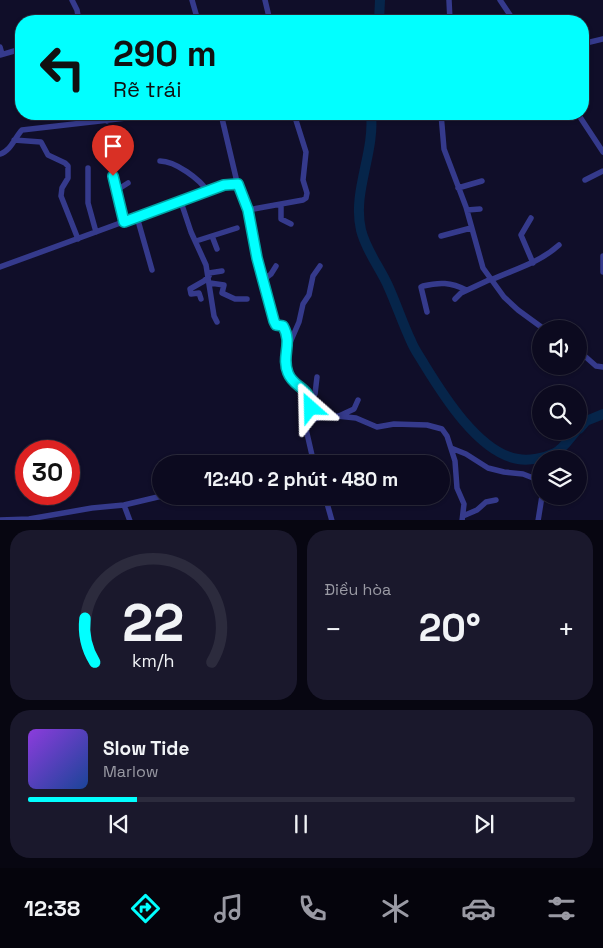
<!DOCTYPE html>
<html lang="vi">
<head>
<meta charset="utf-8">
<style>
  body { margin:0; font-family:"Space Grotesk",sans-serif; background:#1a182c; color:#f1f3f6; height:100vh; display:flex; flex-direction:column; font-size:19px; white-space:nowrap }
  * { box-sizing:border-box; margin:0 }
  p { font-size:16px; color:#9a9aa4 }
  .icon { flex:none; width:28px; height:28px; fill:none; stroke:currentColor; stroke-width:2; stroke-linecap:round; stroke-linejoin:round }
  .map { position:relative; height:520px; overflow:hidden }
  .sheet { display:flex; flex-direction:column; gap:10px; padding:10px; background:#070611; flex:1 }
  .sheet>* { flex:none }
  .hud { position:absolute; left:15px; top:15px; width:574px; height:105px; border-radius:20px; box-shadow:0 1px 4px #0004,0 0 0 1px #2c2b3d; background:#01ffff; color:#111; overflow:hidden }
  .controls { position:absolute; left:532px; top:320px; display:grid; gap:10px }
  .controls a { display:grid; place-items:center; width:55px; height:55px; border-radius:50%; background:#0c0a1f; box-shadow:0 1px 4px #0004,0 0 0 1px #2c2b3d; font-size:25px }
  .speed { position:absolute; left:15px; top:440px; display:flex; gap:10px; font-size:25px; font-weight:700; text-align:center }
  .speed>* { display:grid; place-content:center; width:65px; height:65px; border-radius:50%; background:#0c0a1f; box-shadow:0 1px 4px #0004,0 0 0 1px #2c2b3d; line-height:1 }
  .speed .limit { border:8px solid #d22; background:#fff; color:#111 }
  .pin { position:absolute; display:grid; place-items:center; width:42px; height:42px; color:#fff; margin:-51px -21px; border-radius:50% 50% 50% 0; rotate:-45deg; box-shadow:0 0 5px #0007 }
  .pin .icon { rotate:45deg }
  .me { position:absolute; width:55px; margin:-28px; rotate:335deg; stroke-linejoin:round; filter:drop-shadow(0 0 4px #0008) }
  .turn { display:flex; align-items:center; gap:18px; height:105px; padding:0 15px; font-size:22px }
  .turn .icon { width:65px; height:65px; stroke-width:2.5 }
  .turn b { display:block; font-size:35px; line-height:42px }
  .big { font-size:38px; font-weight:700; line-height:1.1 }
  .sheet .tile { flex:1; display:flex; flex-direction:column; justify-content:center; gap:8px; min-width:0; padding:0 18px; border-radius:20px; background:#1a182c }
  .sheet .dial { align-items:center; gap:0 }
  .dial svg { height:130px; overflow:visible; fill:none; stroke:#2c2b3d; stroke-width:7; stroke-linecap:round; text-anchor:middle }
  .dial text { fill:#f1f3f6; stroke:none }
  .song { display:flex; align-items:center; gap:15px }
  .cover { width:60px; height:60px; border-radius:8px; background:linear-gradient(135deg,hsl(270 70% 55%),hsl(220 70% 35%)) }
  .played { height:5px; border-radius:2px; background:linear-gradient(90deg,#01ffff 20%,#2c2b3d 20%) }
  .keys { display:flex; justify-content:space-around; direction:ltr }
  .heat { display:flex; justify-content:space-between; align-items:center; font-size:28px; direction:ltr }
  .sheet .tiles { flex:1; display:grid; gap:10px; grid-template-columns:1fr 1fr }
  .tile:last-child { grid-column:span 2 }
  .trip { position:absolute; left:152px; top:455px; width:298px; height:50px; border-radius:25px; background:#0c0a1f; box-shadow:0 1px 4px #0004,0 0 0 1px #2c2b3d; font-weight:700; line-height:50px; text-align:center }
  .tabs { display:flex; height:80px; justify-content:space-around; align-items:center; background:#05040c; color:#9a9aa4 }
  .tabs .icon { width:35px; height:35px }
  .tabs .active { color:#01ffff }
  .tabs b { font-size:22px; color:#f1f3f6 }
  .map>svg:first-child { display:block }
</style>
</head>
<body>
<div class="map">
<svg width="603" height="521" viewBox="0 0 603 521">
  <rect width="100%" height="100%" fill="#100e29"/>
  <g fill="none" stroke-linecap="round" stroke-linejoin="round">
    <path stroke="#06254a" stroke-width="10" d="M379 21 380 0
      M371 114C375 153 352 192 361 230 366 251 381 269 389 288 397 306 403 324 411 341 414 349 420 357 424 364 443 395 479 453 518 459 529 461 545 458 555 453 563 449 570 438 576 431
      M579 429 586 421 603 414"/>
    <path stroke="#353a8c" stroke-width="5.5" d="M72 0 77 10 79 21
      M192 0 198 21
      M265 0 270 21
      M449 0 450 21
      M500 0 514 21
      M582 44 603 39
      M0 47 2 54
      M0 55 21 49
      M151 114 152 115 180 114
      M221 114 237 182 248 210 257 258 274 321 275 325 283 327C293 342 281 357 288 373 291 380 296 383 302 387 311 395 313 409 311 420
      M441 114 444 149 466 207 483 268 504 297 518 310 544 329
      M578 114 603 152
      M107 121 110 114
      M14 140 41 142 48 155 65 163 68 166V178L62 188 61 196 78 239
      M0 154C11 151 15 137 22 130L152 115
      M160 161C175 161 200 179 208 192
      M110 162 124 222
      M88 168V203L96 232
      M585 180 603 171
      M458 188 482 181
      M117 190 128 183
      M181 202 191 232 206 265 214 316 217 322
      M281 205V219L291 224
      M248 210 303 200 306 198 307 193 303 180 306 152 294 114
      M467 210 480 209
      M137 217 152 270
      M531 218 521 235 533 263
      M212 236 217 249
      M441 236 471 228
      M196 241 237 228
      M603 256V272
      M0 267 224 185 238 184
      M209 273 222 271
      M263 280 271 274 276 266
      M491 280C515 269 539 263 559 245
      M210 283 224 285 222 293 235 299H247
      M201 299 199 293 191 294 190 289 204 281 209 276
      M455 299 461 293 491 279
      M427 312 421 287 423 286C439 282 451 282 466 290
      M289 345 299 322 303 304 309 295 313 276 320 266
      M579 351 596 366 603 367
      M308 395 315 394 317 377
      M339 416 354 409 358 400
      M451 448 466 454 488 468 504 472 523 474 541 481
      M314 464 306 429 307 424 311 420 321 417 337 416 356 418 377 427 394 424 427 425 442 429 447 436 455 461 457 488 464 504 462 521
      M326 464 344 461 345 464
      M325 496 332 521
      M124 505 130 521
      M463 516 477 510 486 502 496 500
      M0 520 29 519 92 508 124 505 162 496
      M538 521 542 496"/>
  </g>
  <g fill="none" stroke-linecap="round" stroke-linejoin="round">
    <g stroke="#01a6a6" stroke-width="12">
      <path id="route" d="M113 176 124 222 224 185 238 184 248 210 257 258 274 321 276 325 283 326C293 344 281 356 288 373 294 389 311 386 311 408"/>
    </g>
    <use href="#route" stroke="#01ffff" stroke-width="9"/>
  </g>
</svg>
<div class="controls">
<a><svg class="icon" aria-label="sound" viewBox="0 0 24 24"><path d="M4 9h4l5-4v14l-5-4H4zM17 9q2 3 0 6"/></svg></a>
<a><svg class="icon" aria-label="search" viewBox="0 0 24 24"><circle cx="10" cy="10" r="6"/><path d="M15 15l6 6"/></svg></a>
<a><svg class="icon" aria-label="layers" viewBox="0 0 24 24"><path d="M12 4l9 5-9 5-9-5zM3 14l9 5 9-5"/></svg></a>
</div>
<div class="speed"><div class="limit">30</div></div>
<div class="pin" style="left:113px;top:176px;background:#d93025"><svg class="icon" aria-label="arrive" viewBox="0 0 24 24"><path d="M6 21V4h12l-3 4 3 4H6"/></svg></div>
<svg class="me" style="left:311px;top:408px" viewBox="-20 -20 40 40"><path d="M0-17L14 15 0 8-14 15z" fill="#01ffff" stroke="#fff" stroke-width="4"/></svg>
<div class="trip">12:40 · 2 phút · 480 m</div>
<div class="hud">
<div class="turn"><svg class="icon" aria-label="left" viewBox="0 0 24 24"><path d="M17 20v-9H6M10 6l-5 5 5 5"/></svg><div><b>290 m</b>Rẽ trái</div></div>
</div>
</div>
<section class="sheet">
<div class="tiles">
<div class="tile dial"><svg viewBox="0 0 100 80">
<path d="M14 69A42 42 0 1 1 86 69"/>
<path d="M14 69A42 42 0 0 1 8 42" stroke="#01ffff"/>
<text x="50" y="56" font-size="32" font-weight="700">22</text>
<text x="50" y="72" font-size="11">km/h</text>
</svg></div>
<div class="tile"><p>Điều hòa</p>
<div class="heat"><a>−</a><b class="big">20°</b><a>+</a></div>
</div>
<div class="tile">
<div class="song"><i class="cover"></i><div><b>Slow Tide</b><p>Marlow</p></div></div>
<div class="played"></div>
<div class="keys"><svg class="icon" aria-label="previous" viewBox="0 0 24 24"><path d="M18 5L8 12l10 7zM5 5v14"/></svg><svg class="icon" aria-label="pause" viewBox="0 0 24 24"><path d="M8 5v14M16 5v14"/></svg><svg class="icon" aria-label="next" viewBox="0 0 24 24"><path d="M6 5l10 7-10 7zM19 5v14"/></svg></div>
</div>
</div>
</section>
<nav class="tabs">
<b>12:38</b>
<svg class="icon active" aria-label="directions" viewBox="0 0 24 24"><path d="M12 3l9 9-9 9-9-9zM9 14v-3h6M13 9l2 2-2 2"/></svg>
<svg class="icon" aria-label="music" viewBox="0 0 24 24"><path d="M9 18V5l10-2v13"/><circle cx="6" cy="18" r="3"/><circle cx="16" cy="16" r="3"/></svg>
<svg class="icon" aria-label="phone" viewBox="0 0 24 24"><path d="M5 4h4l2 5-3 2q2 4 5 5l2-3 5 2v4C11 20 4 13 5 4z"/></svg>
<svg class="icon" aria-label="climate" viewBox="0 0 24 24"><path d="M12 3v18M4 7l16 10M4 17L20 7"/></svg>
<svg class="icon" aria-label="car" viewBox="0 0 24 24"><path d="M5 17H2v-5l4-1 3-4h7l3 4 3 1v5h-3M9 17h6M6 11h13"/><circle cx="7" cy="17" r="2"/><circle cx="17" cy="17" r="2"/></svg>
<svg class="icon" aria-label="filters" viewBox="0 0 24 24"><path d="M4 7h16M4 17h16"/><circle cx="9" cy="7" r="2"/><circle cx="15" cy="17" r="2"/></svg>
</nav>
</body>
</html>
